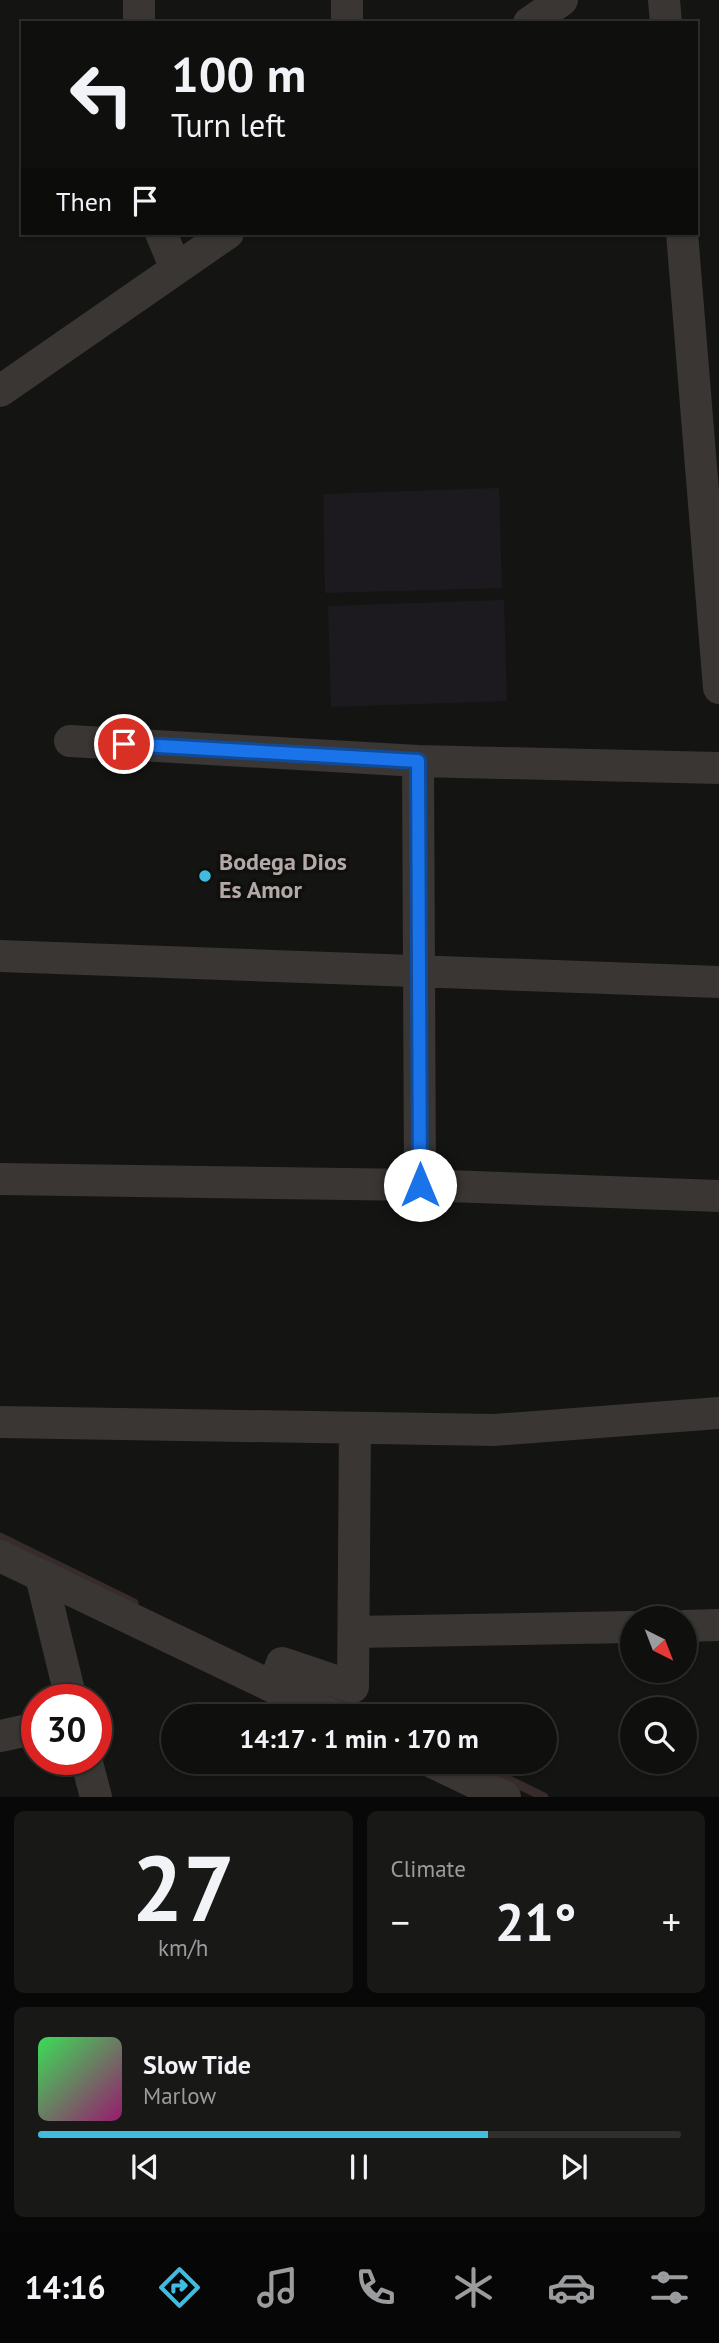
<!DOCTYPE html>
<html lang="en">
<head>
<meta charset="utf-8">
<style>
  body { margin:0; font-family:"PT Sans",sans-serif; background:#181817; color:#f1f3f6; height:100vh; display:flex; flex-direction:column; font-size:26px; white-space:nowrap }
  * { box-sizing:border-box; margin:0 }
  p { font-size:23px; color:#9b9c9e }
  .icon { flex:none; width:38px; height:38px; fill:none; stroke:currentColor; stroke-width:2; stroke-linecap:round; stroke-linejoin:round }
  .map { position:relative; height:1797px; overflow:hidden }
  .side { display:flex; flex-direction:column; gap:14px; padding:14px; background:#080808; flex:1 }
  .side>* { flex:none }
  .top-card { position:absolute; left:21px; top:21px; width:677px; height:214px; border-radius:0px; box-shadow:0 2px 5px #0004,0 0 0 2px #2f2f2e; background:#0f0f0e; color:#f1f3f6; overflow:hidden }
  .needle { width:46px; rotate:138deg }
  .fabs { position:absolute; left:620px; top:1606px; display:grid; gap:14px }
  .fabs a { display:grid; place-items:center; width:77px; height:77px; border-radius:50%; background:#0f0f0e; box-shadow:0 2px 5px #0004,0 0 0 2px #2f2f2e; font-size:35px }
  .speed { position:absolute; left:21px; top:1684px; display:flex; gap:14px; font-size:35px; font-weight:700; text-align:center }
  .speed>* { display:grid; place-content:center; width:91px; height:91px; border-radius:50%; background:#0f0f0e; box-shadow:0 2px 5px #0004,0 0 0 2px #2f2f2e; line-height:1 }
  .speed .limit { border:10px solid #d22; background:#fff; color:#111 }
  .pin { position:absolute; display:grid; place-items:center; width:60px; height:60px; color:#fff; margin:-30px; border:4px solid #fff; border-radius:50%; box-shadow:0 2px 7px #0007 }
  .me { position:absolute; width:77px; margin:-38px; rotate:0deg; stroke-linejoin:round; filter:drop-shadow(0 0 5px #0008) }
  .turn { display:flex; align-items:center; gap:24px; height:147px; padding:0 35px; font-size:32px }
  .turn .icon { width:91px; height:91px; stroke-width:2.5 }
  .turn b { display:block; font-size:49px; line-height:60px }
  .then { display:flex; align-items:center; height:66px; padding:0 35px; background:#0003; gap:14px; font-size:26px }
  .big { font-size:52px; font-weight:700; line-height:1.1 }
  .side .tile { flex:1; display:flex; flex-direction:column; justify-content:center; gap:10px; min-width:0; padding:0 24px; border-radius:10px; background:#181817 }
  .side .dial { align-items:center; gap:0 }
  .dial b { font-size:91px; line-height:1 }
  .song { display:flex; align-items:center; gap:21px }
  .cover { width:84px; height:84px; border-radius:10px; background:linear-gradient(135deg,hsl(130 70% 55%),hsl(320 70% 35%)) }
  .played { height:7px; border-radius:4px; background:linear-gradient(90deg,#41bcde 70%,#2f2f2e 70%) }
  .keys { display:flex; justify-content:space-around; direction:ltr }
  .heat { display:flex; justify-content:space-between; align-items:center; font-size:38px; direction:ltr }
  .side .tiles { flex:1; display:grid; gap:14px; grid-template-columns:1fr 1fr }
  .tile:last-child { grid-column:span 2 }
  .trip { position:absolute; left:161px; top:1704px; width:396px; height:70px; border-radius:35px; background:#0f0f0e; box-shadow:0 2px 5px #0004,0 0 0 2px #2f2f2e; font-weight:700; line-height:70px; text-align:center }
  .dock { display:flex; height:112px; justify-content:space-around; align-items:center; background:#060606; color:#9b9c9e }
  .dock .icon { width:49px; height:49px }
  .dock .active { color:#41bcde }
  .dock b { font-size:32px; color:#f1f3f6 }
  .map>svg:first-child { display:block }
</style>
</head>
<body>
<div class="map">
<svg width="719" height="1797" viewBox="0 0 719 1797">
  <rect width="100%" height="100%" fill="#141413"/>
  <path fill="#1d1a1f" d="M499 488 502 588 325 593 323 494Z
    M504 600 507 701 331 707 328 606Z"/>
  <g fill="none" stroke-linecap="round" stroke-linejoin="round">
    <path stroke="#372b2b" stroke-width="9" d="M0 1537 134 1603
      M335 1700 372 1717
      M472 1762 544 1797"/>
    <path stroke="#393634" stroke-width="32" d="M347 0V23
      M664 0 666 23
      M139 23V0
      M529 23 562 0
      M161 233 176 269
      M682 233 719 688
      M0 391 228 233
      M70 741 418 761 719 768
      M418 761 420 1185
      M0 956 719 982
      M0 1179 420 1185 719 1196
      M0 1422 494 1430 719 1413
      M0 1556 336 1717
      M41 1576 71 1699
      M684 1626 719 1625
      M354 1632 632 1627
      M273 1687 282 1663 353 1687 355 1428
      M0 1736 37 1728
      M86 1759 96 1797
      M432 1762 505 1797"/>
  </g>
  <g fill="none" stroke-linecap="round" stroke-linejoin="round">
    <g stroke="#114b97" stroke-width="18">
      <path id="route" d="M124 744 418 761 420 1185"/>
    </g>
    <use href="#route" stroke="#1a73e8" stroke-width="12"/>
  </g>
  <circle fill="#41bcde" stroke="#0f0f0e" stroke-width="2.5" cx="205" cy="876" r="7"/>
  <g text-anchor="middle" stroke-width="7" stroke-linejoin="round" paint-order="stroke">
    <g font-size="24" font-weight="bold" fill="#b3a9a6" stroke="#0f0f0e" text-anchor="start">
      <text x="219" y="870">Bodega Dios<tspan x="219" dy="28">Es Amor</tspan></text>
    </g>
  </g>
</svg>
<div class="fabs">
<a><svg class="needle" viewBox="-14 -14 28 28"><path d="M0-13l5 13h-10z" fill="#e53935"/><path d="M0 13l5-13h-10z" fill="#9b9c9e"/></svg></a>
<a><svg class="icon" aria-label="search" viewBox="0 0 24 24"><circle cx="10" cy="10" r="6"/><path d="M15 15l6 6"/></svg></a>
</div>
<div class="speed"><div class="limit">30</div></div>
<div class="pin" style="left:124px;top:744px;background:#d93025"><svg class="icon" aria-label="arrive" viewBox="0 0 24 24"><path d="M6 21V4h12l-3 4 3 4H6"/></svg></div>
<svg class="me" style="left:420px;top:1185px" viewBox="-20 -20 40 40"><circle r="19" fill="#fff"/><path d="M0-13L10 11 0 6-10 11z" fill="#1a73e8"/></svg>
<div class="trip">14:17 · 1 min · 170 m</div>
<div class="top-card">
<div class="turn"><svg class="icon" aria-label="left" viewBox="0 0 24 24"><path d="M17 20v-9H6M10 6l-5 5 5 5"/></svg><div><b>100 m</b>Turn left</div></div>
<div class="then">Then<svg class="icon" aria-label="arrive" viewBox="0 0 24 24"><path d="M6 21V4h12l-3 4 3 4H6"/></svg></div>
</div>
</div>
<section class="side">
<div class="tiles">
<div class="tile dial"><b>27</b><p>km/h</p></div>
<div class="tile"><p>Climate</p>
<div class="heat"><a>−</a><b class="big">21°</b><a>+</a></div>
</div>
<div class="tile">
<div class="song"><i class="cover"></i><div><b>Slow Tide</b><p>Marlow</p></div></div>
<div class="played"></div>
<div class="keys"><svg class="icon" aria-label="previous" viewBox="0 0 24 24"><path d="M18 5L8 12l10 7zM5 5v14"/></svg><svg class="icon" aria-label="pause" viewBox="0 0 24 24"><path d="M8 5v14M16 5v14"/></svg><svg class="icon" aria-label="next" viewBox="0 0 24 24"><path d="M6 5l10 7-10 7zM19 5v14"/></svg></div>
</div>
</div>
</section>
<nav class="dock">
<b>14:16</b>
<svg class="icon active" aria-label="directions" viewBox="0 0 24 24"><path d="M12 3l9 9-9 9-9-9zM9 14v-3h6M13 9l2 2-2 2"/></svg>
<svg class="icon" aria-label="music" viewBox="0 0 24 24"><path d="M9 18V5l10-2v13"/><circle cx="6" cy="18" r="3"/><circle cx="16" cy="16" r="3"/></svg>
<svg class="icon" aria-label="phone" viewBox="0 0 24 24"><path d="M5 4h4l2 5-3 2q2 4 5 5l2-3 5 2v4C11 20 4 13 5 4z"/></svg>
<svg class="icon" aria-label="climate" viewBox="0 0 24 24"><path d="M12 3v18M4 7l16 10M4 17L20 7"/></svg>
<svg class="icon" aria-label="car" viewBox="0 0 24 24"><path d="M5 17H2v-5l4-1 3-4h7l3 4 3 1v5h-3M9 17h6M6 11h13"/><circle cx="7" cy="17" r="2"/><circle cx="17" cy="17" r="2"/></svg>
<svg class="icon" aria-label="filters" viewBox="0 0 24 24"><path d="M4 7h16M4 17h16"/><circle cx="9" cy="7" r="2"/><circle cx="15" cy="17" r="2"/></svg>
</nav>
</body>
</html>
